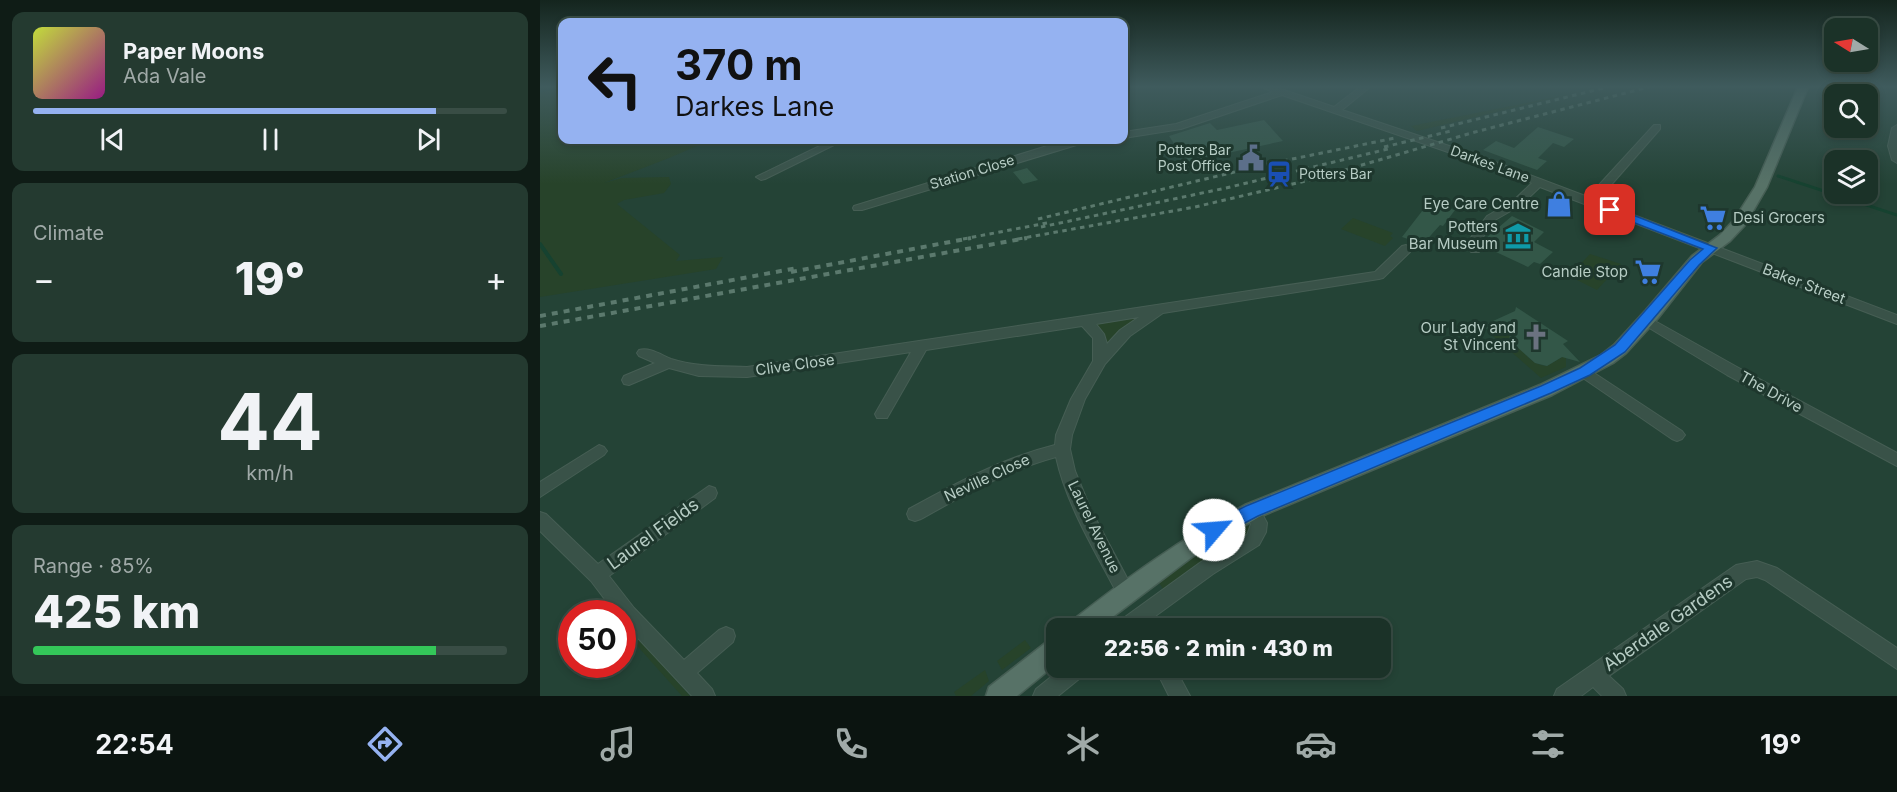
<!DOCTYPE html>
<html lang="en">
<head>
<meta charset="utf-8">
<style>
  body { margin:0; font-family:Inter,sans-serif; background:#243a30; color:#f1f3f6; height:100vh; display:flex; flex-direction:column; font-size:22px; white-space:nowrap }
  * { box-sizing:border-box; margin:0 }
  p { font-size:20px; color:#a0aaa8 }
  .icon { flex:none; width:33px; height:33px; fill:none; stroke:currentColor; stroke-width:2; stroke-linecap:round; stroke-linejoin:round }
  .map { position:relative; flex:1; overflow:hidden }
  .drawer { display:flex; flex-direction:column; gap:12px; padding:12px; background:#0f1c16; width:540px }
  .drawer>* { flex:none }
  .guide { position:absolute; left:18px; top:18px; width:570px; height:126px; border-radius:12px; box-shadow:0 3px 9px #0003,0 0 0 2px #394d45; background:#95b2f1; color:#111; overflow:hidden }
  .needle { width:39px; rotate:281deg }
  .buttons { position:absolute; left:1284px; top:18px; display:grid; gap:12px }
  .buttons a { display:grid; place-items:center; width:54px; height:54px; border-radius:12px; background:#1b3228; box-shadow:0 3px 9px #0003,0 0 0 2px #394d45; font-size:30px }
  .speed { position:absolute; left:18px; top:600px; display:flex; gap:12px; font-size:30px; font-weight:700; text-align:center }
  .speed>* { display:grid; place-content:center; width:78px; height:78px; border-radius:50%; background:#1b3228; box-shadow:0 3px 9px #0003,0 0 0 2px #394d45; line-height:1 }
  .speed .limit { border:9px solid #d22; background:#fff; color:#111 }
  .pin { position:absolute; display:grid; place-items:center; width:51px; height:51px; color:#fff; margin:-26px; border-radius:12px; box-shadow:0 3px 9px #0006 }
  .me { position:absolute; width:66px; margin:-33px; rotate:63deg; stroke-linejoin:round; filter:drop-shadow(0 0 4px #0008) }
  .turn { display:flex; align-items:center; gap:21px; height:126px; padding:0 18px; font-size:27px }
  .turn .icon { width:78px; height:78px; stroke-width:2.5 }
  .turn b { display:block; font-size:42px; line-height:51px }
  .big { font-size:45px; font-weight:800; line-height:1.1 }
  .drawer .tile { flex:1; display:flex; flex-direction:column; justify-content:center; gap:9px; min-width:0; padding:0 21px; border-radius:12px; background:#243a30 }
  .drawer .dial { align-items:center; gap:0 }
  .dial b { font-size:78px; line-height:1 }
  .song { display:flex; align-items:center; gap:18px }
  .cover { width:72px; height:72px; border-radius:9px; background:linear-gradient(135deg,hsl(70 70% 55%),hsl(310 70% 35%)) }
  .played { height:6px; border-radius:3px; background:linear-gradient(90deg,#95b2f1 85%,#394d45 85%) }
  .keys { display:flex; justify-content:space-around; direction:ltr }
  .heat { display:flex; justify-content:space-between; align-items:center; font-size:33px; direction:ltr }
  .charge { height:9px; border-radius:4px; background:linear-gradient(90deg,#34c759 85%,#394d45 0) }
  .trip { position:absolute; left:506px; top:618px; width:345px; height:60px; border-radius:12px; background:#1b3228; box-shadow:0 3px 9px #0003,0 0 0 2px #394d45; font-weight:800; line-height:60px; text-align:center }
  .menu { display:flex; height:96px; justify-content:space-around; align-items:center; background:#0b1410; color:#a0aaa8 }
  .menu .icon { width:42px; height:42px }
  .menu .on { color:#95b2f1 }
  .menu b { font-size:27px; color:#f1f3f6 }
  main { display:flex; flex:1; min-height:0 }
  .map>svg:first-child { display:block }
</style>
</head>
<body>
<main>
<section class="drawer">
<div class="tile">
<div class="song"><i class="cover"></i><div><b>Paper Moons</b><p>Ada Vale</p></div></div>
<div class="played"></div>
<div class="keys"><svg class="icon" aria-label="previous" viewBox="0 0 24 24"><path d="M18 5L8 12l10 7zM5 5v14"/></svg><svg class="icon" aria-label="pause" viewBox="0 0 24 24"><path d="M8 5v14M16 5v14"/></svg><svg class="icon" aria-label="next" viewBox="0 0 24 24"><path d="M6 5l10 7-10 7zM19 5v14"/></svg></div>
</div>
<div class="tile"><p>Climate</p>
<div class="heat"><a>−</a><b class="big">19°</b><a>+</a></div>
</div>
<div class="tile dial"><b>44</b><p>km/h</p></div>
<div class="tile"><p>Range · 85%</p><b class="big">425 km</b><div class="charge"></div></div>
</section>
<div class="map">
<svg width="1357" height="696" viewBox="0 0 1357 696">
  <rect width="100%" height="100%" fill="#244336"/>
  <path fill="#27432a" d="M13 87H22V140H171L129 158 64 183 82 178 129 177 131 184 124 193 84 200 77 204 140 255 136 261 183 257 176 269 0 297V90Z
    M1031 94 877 131 871 126Z
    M813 218 853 233 850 236 853 238 845 246 801 229Z
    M1050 254 1081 264 1057 290 1029 276Z
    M596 315 599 317 568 345H565L564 333 555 324Z
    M965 328C981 341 983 364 1007 366L1024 356 1026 358V367L1001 378 952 335Z
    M709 525 710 533 671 556 624 590 619 583 655 556Z
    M83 622 150 696H142L83 630Z
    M485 640 491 648 462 670 457 661Z
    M445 670 449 681 431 696H416L414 692Z"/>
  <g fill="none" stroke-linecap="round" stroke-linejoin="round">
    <path stroke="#164230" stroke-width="3" d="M0 91 20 87
      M1238 176 1357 215"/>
    <path stroke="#164230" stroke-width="4" d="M0 244 21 274"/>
  </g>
  <path fill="#335748" d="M724 120 743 141 646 162 629 136 670 123 677 130Z
    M998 127 1034 139 1024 147 1013 143 998 158 1007 161 997 170 943 150 956 141 974 148Z
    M487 168 498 180 483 184 473 172Z
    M893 204 915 210 903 226 900 225 883 244 862 237 886 206 890 208Z
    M972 216 1004 232 994 242 1013 252 1000 264 994 262 988 267 941 245 945 239Z
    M976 307 1028 341 1023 344 1040 362 1022 357 1007 366 995 363 969 340 972 324 954 334 942 326 975 311Z"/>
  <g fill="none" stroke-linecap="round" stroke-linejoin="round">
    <g stroke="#465e54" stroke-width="2">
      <path id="minor" d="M722 87H735L794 107 820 87H830L802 110 945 158 1048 197 1114 125H1120V129L1057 201 1357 315V324L1000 187 981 205 955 220 938 244 941 249 939 252H931L926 244 947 216 973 201 992 183 937 162 742 95 641 129 584 138V132L636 124 733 92Z
        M1357 125V163L1352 160 1348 146 1352 128Z
        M292 140H304L225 179 221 180 216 177Z
        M537 140H553L322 210H314L313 208 314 206 507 146Z
        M866 245 872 249 870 252 843 278 839 279 623 313 590 336 565 364 545 399 532 435 530 449 535 471 551 510 595 593 592 599 586 601 580 599C557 554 527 507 516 457 468 470 424 495 381 519L375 521 369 519 367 514 369 509C416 483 463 458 515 445L516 435 531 399 553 361V338L542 326 386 350 347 418H337L335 414 371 352 207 377 159 376 129 368 89 385 84 384 82 380 84 376 115 363 99 356 97 353 99 350C110 347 121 355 131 359 156 367 181 366 207 367L835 272 862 246ZM599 317 580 330 567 344 564 334 556 324Z
        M1106 316 1197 367 1357 453V466L1187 375 1101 323 1100 320Z
        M1045 367 1142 431 1145 435 1142 439 1137 441 1132 439 1040 376 1038 372 1040 368Z
        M59 445 64 447 67 451 64 455 0 497V482Z
        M169 486 175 488 177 493 175 498 69 576 94 608 144 660 179 630 186 627 193 630 195 636 193 642 157 673 172 689 175 696H152L82 621V614H76L51 581 0 531V512L6 514 58 564Z
        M712 504 718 506 727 523 726 532 719 545 673 574 599 628H576L578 622 661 562 707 535 711 524 704 511 706 506Z
        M1217 561 1237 568 1357 648V669L1225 580 1217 577 1206 579 1069 676 1083 689 1086 696H1062L1053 687 1041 696H1014L1017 689 1196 565Z
        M522 668H547L544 675 518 696H493L496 689Z
        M615 668H635L650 696H629Z"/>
    </g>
    <g stroke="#465e54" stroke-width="3">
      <path id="major" d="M1258 87H1268L1227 187 1205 225 1190 241 1162 262 1118 318 1086 353 1073 363 1012 395 719 517 652 557 558 628H530L533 620C588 577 643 537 705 505L1000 385 1061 355 1074 345 1106 310 1152 256 1180 235 1194 220 1215 187Z
        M516 638V664L477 696H446L449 687 508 641Z"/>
    </g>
    <use href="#minor" fill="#395248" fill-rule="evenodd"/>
    <use href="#major" fill="#577267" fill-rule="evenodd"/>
    <path stroke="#5b796d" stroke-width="3" stroke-dasharray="4.5 4.5" stroke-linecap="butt" d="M901 128 1068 87
      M844 147 911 131
      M498 219 728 164 855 138
      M501 227 686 188 852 148
      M423 239 507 223
      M478 239 655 207 774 179 935 132 1109 87"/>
    <path stroke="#5b796d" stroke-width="4" stroke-dasharray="6 6" stroke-linecap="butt" d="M251 272 431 238
      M0 316 257 268
      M0 326 487 238"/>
  </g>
  <linearGradient id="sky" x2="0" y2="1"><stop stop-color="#14251e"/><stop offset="0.47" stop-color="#3f5b5d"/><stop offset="1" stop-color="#3f5b5d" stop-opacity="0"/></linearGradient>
  <rect width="1357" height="184" fill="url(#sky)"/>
  <path fill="#1a73e8" stroke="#114b97" stroke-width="1.5" d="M1070 206 1177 248 1159 265 1085 352 1050 375 1011 393 718 516 680 536 674 538 668 536 666 530 668 525 706 506 1001 386 1040 368 1075 345 1150 260 1163 249 1066 212V207Z"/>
  <defs>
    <g id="civic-bare" transform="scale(2.07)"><path d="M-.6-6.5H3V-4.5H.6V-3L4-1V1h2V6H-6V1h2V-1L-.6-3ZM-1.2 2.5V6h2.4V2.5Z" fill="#5c6f8a" stroke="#1e372d" stroke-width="2.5" paint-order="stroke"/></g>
    <g id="station-bare" transform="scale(2.07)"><path d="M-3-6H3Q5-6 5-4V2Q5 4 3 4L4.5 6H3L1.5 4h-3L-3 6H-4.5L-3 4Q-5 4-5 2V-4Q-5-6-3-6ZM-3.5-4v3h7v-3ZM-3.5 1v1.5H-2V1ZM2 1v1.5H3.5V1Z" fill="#1a4fb4" stroke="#1e372d" stroke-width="2.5" paint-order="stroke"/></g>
    <g id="shop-bare" transform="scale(2.07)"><path d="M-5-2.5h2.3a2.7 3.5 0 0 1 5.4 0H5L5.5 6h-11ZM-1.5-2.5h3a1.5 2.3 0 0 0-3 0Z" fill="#3f7fe0" stroke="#1e372d" stroke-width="2.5" paint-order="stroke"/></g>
    <g id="supermarket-bare" transform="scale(2.07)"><path d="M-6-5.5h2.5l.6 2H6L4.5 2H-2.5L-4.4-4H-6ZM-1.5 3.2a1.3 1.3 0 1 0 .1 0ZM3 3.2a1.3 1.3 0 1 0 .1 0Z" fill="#3f7fe0" stroke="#1e372d" stroke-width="2.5" paint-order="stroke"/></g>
    <g id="museum-bare" transform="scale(2.07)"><path d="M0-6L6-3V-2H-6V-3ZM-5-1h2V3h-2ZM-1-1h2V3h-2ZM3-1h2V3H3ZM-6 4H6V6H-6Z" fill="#0f9aa8" stroke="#1e372d" stroke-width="2.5" paint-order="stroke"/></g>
    <g id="church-bare" transform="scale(2.07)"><path d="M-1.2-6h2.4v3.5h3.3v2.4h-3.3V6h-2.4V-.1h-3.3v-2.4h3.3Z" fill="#6b7280" stroke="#1e372d" stroke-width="2.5" paint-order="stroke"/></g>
  </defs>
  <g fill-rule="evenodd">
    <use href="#civic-bare" x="711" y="158"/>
    <use href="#station-bare" x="739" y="174"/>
    <use href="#shop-bare" x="1019" y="204"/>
    <use href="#supermarket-bare" x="1173" y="218"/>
    <use href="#museum-bare" x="978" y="236"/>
    <use href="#supermarket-bare" x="1108" y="272"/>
    <use href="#church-bare" x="996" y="337"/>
  </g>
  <g text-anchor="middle" stroke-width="6" stroke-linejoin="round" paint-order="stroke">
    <g font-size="14" fill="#b6ccc4" stroke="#1e372d" text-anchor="end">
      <text x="691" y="155">Potters Bar<tspan x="691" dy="16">Post Office</tspan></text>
      <text x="759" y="179" text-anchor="start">Potters Bar</text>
    </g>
    <g font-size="14" fill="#b6ccc4" stroke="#1e372d">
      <text transform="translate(950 164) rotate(20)" y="5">Darkes Lane</text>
      <text transform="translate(432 172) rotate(-17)" y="5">Station Close</text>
    </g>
    <g font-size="15" fill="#b6ccc4" stroke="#1e372d" text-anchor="end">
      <text x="999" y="209">Eye Care Centre</text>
      <text x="1193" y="223" text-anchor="start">Desi Grocers</text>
      <text x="958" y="232">Potters<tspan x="958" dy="17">Bar Museum</tspan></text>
      <text x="1088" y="277">Candie Stop</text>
      <text x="976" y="333">Our Lady and<tspan x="976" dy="17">St Vincent</tspan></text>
    </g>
    <g font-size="15" fill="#b6ccc4" stroke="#1e372d">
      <text transform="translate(1264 284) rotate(21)" y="5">Baker Street</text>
      <text transform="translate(255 365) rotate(-8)" y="5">Clive Close</text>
      <text transform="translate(1231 392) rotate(29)" y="5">The Drive</text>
      <text transform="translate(447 478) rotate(-25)" y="5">Neville Close</text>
      <text transform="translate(554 527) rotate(64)" y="5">Laurel Avenue</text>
    </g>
    <g font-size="18" fill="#b6ccc4" stroke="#1e372d">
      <text transform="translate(113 534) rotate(-36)" y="6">Laurel Fields</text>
      <text transform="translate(1128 623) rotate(-35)" y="6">Aberdale Gardens</text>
    </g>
  </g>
</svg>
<div class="buttons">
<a><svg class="needle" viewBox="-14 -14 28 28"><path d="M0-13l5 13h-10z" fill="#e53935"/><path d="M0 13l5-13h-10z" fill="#a0aaa8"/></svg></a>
<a><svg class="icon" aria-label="search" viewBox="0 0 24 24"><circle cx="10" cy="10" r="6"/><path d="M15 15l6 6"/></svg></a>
<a><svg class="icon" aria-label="layers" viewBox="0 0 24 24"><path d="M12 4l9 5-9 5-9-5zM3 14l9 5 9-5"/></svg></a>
</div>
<div class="speed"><div class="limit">50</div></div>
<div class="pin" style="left:1070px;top:210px;background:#d93025"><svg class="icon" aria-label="arrive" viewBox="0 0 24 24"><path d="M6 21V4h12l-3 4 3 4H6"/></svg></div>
<svg class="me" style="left:674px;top:530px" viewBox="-20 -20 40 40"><circle r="19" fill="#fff"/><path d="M0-13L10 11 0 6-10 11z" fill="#1a73e8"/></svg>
<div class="trip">22:56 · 2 min · 430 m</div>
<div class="guide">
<div class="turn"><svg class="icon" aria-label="left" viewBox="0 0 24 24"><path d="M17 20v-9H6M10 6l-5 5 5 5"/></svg><div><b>370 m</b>Darkes Lane</div></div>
</div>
</div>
</main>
<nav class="menu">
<b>22:54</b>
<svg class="icon on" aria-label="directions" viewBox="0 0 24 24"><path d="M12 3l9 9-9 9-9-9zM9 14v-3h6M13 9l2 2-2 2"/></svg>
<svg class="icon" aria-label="music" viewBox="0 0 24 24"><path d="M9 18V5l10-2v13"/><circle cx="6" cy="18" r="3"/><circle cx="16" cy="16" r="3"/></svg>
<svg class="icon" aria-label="phone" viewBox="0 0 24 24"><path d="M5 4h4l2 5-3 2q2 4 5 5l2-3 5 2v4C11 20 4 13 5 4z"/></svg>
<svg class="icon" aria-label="climate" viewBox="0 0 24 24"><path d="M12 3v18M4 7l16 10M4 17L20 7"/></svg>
<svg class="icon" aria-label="car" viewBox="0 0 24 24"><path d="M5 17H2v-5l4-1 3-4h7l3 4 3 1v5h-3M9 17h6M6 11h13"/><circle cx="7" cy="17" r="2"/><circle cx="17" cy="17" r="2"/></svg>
<svg class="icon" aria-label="filters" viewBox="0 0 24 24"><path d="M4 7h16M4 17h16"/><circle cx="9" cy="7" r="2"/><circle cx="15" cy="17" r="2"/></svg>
<b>19°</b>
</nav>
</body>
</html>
